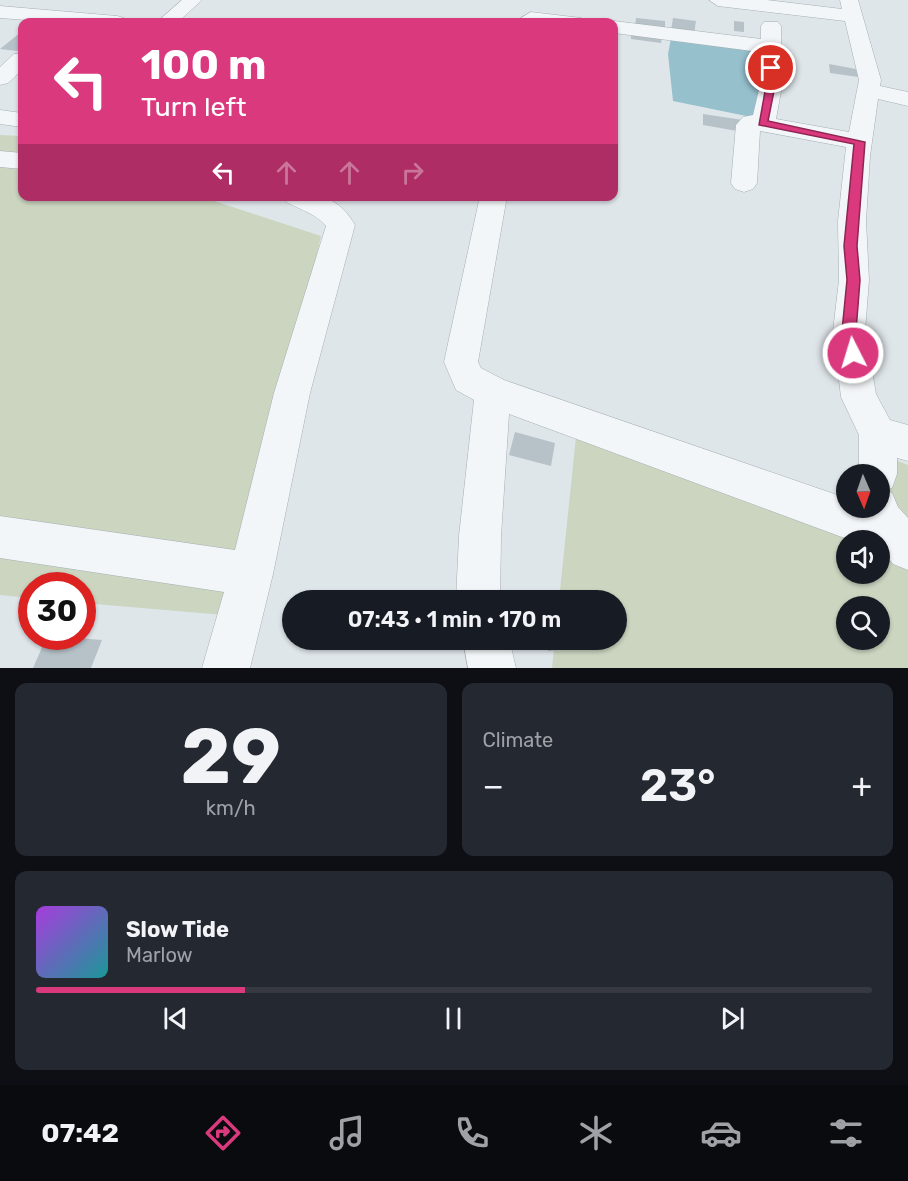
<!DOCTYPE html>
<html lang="en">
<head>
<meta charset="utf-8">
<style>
  body { margin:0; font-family:Rubik,sans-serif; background:#242831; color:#f1f3f6; height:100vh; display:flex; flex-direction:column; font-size:22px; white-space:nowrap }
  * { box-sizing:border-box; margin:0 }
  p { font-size:20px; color:#9ea1a6 }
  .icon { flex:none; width:33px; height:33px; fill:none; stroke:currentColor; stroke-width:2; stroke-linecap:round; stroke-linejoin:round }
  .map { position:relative; height:668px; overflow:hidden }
  .details { display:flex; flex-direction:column; gap:15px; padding:15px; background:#0d0f14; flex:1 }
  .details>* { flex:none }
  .banner { position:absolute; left:18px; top:18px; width:600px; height:183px; border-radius:12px; box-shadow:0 2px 4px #0004; background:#da397e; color:#fff; overflow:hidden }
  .needle { width:39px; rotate:178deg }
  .fabs { position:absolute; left:836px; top:464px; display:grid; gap:12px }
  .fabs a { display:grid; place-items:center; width:54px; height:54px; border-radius:50%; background:#171b24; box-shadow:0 2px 4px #0004; font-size:30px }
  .speed { position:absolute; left:18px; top:572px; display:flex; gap:12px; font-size:30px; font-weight:700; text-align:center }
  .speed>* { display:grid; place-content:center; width:78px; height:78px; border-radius:50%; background:#171b24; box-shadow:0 2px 4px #0004; line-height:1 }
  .speed .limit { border:9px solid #d22; background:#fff; color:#111 }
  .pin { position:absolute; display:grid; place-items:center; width:51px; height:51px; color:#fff; margin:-26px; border:3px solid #fff; border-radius:50%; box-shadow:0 2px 6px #0007 }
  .me { position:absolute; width:66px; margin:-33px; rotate:355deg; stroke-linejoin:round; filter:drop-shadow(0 0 4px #0008) }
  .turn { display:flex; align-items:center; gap:21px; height:126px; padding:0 24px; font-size:27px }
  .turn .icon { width:78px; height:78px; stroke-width:2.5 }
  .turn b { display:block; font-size:42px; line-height:51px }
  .lanes { display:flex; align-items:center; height:57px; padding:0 24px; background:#0003; justify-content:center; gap:30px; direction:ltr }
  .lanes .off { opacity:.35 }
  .big { font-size:45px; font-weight:600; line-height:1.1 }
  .details .widget { flex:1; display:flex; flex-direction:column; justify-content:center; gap:9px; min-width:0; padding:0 21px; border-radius:12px; background:#242831 }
  .details .dial { align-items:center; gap:0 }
  .dial b { font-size:78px; line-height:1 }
  .song { display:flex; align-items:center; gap:18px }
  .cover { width:72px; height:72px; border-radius:9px; background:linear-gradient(135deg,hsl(280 70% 55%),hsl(180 70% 35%)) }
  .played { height:6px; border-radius:3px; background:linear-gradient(90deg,#da397e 25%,#363941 25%) }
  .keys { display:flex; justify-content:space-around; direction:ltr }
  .heat { display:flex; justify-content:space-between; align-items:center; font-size:33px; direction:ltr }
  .details .tiles { flex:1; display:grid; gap:15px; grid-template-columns:1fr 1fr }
  .widget:last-child { grid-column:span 2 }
  .trip { position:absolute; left:282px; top:590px; width:345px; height:60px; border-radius:30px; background:#171b24; box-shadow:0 2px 4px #0004; font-weight:600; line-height:60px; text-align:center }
  .tabs { display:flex; height:96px; justify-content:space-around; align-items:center; background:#090b0e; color:#9ea1a6 }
  .tabs .icon { width:42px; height:42px }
  .tabs .current { color:#da397e }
  .tabs b { font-size:27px; color:#f1f3f6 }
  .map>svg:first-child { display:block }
</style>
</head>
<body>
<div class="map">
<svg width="908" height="668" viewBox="0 0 908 668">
  <rect width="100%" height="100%" fill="#dfe6ea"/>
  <path fill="#cbd5c0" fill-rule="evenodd" d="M0 135 22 136V196L202 197 321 236 236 616 83 603 82 585H32L31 598 0 595Z
    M577 427 860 526 879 507V474L865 448 908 465V668H552L555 639H616V600H559ZM846 540H879V573H846ZM846 606H879V639H846Z"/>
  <path fill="#97c0cd" d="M671 38 743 46 765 54 756 118 673 101 668 54Z"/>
  <path fill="#b6c1c8" d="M636 18 665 21V29L635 26Z
    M673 18 696 21 694 34 671 31Z
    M734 21 744 22V32L734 31Z
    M21 32 22 46 17 51 0 49Z
    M631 33 662 36 661 43 631 39Z
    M829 64 856 69 858 77 830 73Z
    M703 114 743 120V132L703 125Z
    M515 432 555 443 551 466 509 455Z
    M47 636H50L102 640 91 668H33Z
    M546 639H573L575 648 548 651Z"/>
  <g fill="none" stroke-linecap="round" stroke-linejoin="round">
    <g stroke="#a4afb5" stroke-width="1">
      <path id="minor" d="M182 0H202L178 22H157Z
        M709 0H767L842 9 840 0H858L881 80 880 86 908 92V106L878 99 870 156 866 221 869 280 865 331 876 394 890 420 908 425V461L897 458V474L892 488 886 490 892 493 898 507 908 518V570L893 564 879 547V540H850L509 414 501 536 500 600H456L459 536 474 400 456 390 444 362 480 196H507L478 362 481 368 504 380 846 498V507H879V474H859V435L841 397 833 331 839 280 838 221 846 147 760 131 757 183 753 189 744 192 735 189 731 183 736 125 743 117 753 115 760 86V52L614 33V22H608L614 21 761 39V26L764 22H778L781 26 782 86 776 119 849 132 859 80 845 21 718 6Z
        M0 6 117 16 124 18 127 22H54L0 18Z
        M531 12 581 18 584 22H524L521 18Z
        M22 53V70L8 83 0 85V67L14 54Z
        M0 110 22 113V127L0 124Z
        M0 151 22 153V169L0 167Z
        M280 196C315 196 335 191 355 225L310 393 273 574 250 668H202L224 592 0 558V516L235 550 274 393 326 226C313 210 286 206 280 196Z
        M463 639H509L516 668H468Z"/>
    </g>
    <use href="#minor" fill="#f3f6f8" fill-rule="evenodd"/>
  </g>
  <path fill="#da397e" stroke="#8e2552" stroke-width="1.5" d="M771 66 775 68V86L768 121 865 142 857 246 860 280 856 331 860 353 853 359 846 353 842 331 847 280 844 246 854 144 759 125 766 86V68Z"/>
</svg>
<div class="fabs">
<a><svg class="needle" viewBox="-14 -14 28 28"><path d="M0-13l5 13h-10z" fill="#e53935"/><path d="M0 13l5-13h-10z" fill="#9ea1a6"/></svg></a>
<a><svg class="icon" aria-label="sound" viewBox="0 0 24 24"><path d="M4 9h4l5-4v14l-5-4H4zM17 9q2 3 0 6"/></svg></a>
<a><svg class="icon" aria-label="search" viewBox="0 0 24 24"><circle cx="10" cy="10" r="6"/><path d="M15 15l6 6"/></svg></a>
</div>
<div class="speed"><div class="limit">30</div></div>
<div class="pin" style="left:771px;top:68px;background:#d93025"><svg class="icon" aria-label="arrive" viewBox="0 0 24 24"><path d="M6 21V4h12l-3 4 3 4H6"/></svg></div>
<svg class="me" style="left:853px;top:353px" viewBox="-20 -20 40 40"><circle r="17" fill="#da397e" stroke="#fff" stroke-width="3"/><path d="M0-11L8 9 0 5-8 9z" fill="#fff"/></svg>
<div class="trip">07:43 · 1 min · 170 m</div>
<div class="banner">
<div class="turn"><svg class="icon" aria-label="left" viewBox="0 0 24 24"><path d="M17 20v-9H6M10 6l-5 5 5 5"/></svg><div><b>100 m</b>Turn left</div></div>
<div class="lanes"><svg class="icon" aria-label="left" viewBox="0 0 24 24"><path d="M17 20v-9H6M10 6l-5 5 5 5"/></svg><svg class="icon off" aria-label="ahead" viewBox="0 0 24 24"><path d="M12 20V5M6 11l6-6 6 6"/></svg><svg class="icon off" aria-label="ahead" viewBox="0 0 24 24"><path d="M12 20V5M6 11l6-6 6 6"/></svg><svg class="icon off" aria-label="right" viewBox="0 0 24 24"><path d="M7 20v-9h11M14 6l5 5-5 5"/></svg></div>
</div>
</div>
<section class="details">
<div class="tiles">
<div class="widget dial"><b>29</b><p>km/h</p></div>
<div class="widget"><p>Climate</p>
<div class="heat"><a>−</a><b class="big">23°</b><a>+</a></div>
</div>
<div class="widget">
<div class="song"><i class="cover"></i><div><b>Slow Tide</b><p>Marlow</p></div></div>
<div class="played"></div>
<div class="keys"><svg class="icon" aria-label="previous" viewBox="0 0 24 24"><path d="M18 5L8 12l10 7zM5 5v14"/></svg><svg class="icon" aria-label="pause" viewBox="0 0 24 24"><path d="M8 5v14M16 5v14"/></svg><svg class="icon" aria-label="next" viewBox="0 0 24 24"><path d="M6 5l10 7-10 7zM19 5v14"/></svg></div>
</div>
</div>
</section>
<nav class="tabs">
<b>07:42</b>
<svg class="icon current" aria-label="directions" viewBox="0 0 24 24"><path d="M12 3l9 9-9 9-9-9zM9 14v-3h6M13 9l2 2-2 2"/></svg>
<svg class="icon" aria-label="music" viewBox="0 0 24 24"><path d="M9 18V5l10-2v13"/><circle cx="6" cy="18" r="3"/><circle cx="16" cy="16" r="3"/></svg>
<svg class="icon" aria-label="phone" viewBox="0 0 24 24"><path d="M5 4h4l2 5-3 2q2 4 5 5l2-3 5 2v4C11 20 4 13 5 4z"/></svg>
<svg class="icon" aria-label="climate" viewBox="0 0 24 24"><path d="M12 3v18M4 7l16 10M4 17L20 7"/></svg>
<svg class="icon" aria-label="car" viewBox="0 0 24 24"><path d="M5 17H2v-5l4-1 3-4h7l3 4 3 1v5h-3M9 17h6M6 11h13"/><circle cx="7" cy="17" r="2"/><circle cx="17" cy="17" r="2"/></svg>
<svg class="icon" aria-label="filters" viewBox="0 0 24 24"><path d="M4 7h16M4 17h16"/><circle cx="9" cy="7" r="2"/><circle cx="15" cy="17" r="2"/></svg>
</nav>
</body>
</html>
